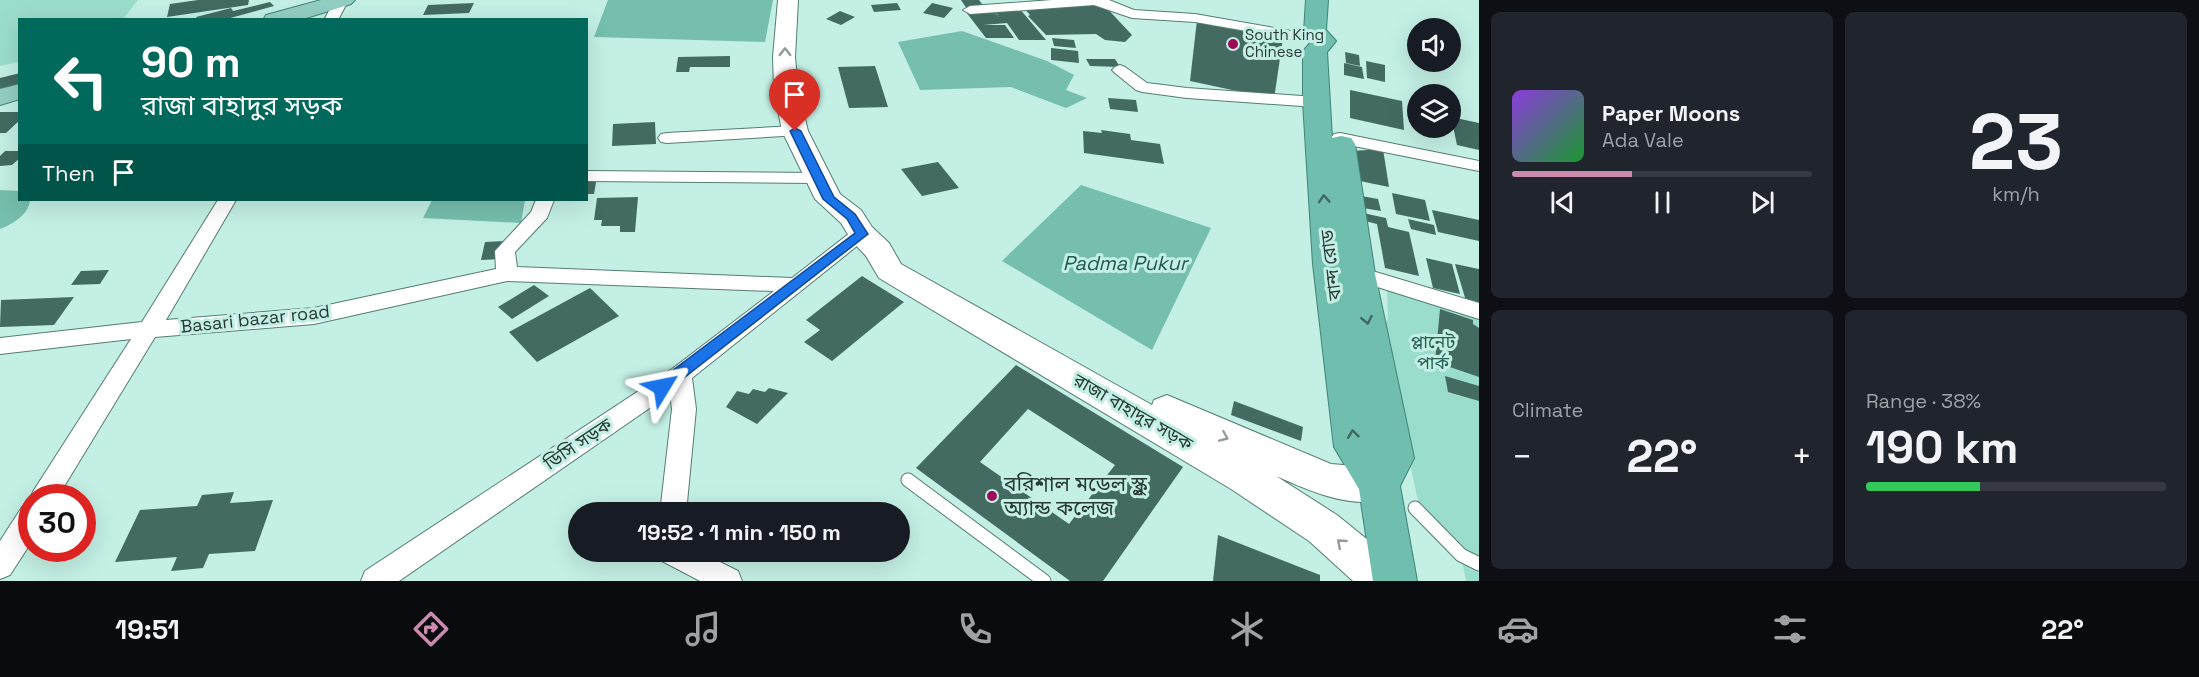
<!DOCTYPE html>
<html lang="en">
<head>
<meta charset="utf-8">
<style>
  body { margin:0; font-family:"Space Grotesk","Noto Sans Bengali",sans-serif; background:#20242c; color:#f1f3f6; height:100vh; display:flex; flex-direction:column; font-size:22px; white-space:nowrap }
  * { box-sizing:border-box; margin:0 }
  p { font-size:20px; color:#9ea1a6 }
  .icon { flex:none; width:33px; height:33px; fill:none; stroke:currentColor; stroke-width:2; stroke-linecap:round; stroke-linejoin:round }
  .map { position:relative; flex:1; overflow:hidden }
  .panel { display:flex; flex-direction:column; gap:12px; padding:12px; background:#0d0f14; width:720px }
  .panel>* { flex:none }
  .banner { position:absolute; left:18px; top:18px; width:570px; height:183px; border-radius:0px; box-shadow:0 6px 24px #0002; background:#00695c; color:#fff; overflow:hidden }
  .buttons { position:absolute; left:1407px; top:18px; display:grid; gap:12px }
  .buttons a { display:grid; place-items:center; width:54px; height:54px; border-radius:50%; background:#171b24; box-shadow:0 6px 24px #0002; font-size:30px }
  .speed { position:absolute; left:18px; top:484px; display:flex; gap:12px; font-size:30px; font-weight:700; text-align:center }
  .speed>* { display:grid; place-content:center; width:78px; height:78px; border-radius:50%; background:#171b24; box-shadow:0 6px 24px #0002; line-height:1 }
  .speed .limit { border:9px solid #d22; background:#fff; color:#111 }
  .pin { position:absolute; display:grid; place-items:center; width:51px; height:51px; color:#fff; margin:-62px -26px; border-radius:50% 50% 50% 0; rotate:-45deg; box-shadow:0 0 6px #0007 }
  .pin .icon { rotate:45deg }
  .me { position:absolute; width:66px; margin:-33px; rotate:55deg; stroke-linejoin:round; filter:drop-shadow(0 0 4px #0008) }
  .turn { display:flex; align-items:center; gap:21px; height:126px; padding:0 24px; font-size:27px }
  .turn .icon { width:78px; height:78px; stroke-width:2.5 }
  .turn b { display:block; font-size:42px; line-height:51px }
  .then { display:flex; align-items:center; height:57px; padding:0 24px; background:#0003; gap:12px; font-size:22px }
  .big { font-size:45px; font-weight:700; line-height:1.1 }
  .panel .tile { flex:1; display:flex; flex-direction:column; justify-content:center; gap:9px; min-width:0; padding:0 21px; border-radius:9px; background:#20242c }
  .panel .dial { align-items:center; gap:0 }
  .dial b { font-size:78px; line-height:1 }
  .song { display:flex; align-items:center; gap:18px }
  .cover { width:72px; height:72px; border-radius:9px; background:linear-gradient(135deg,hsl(270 70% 55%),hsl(130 70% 35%)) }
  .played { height:6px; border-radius:3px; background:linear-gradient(90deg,#cb8aae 40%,#363941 40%) }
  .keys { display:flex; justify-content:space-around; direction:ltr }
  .heat { display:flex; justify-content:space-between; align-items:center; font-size:33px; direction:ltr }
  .charge { height:9px; border-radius:4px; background:linear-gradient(90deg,#34c759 38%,#363941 0) }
  .panel .tiles { flex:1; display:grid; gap:12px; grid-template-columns:repeat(2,1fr) }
  .trip { position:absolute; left:568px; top:502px; width:342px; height:60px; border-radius:30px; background:#171b24; box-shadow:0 6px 24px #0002; font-weight:700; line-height:60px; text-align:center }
  .dock { display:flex; height:96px; justify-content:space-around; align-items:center; background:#090b0e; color:#9ea1a6 }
  .dock .icon { width:42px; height:42px }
  .dock .on { color:#cb8aae }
  .dock b { font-size:27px; color:#f1f3f6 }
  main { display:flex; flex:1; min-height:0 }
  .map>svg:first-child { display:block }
</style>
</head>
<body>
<main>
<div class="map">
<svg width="1479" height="581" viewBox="0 0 1479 581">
  <rect width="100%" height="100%" fill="#c3efe4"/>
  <path fill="#9bddcd" d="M0 0H138L123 19 20 20 19 62 0 66Z
    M1387 289 1479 319V581H1466L1461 555 1419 506 1382 330 1388 319Z"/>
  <path fill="#76bead" d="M608 0H773L765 42 594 37Z
    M962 31 1047 61 1074 75 1066 90 1087 98 1066 108 1011 87 920 90 898 42Z
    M1081 185 1211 228 1152 350 1002 261Z
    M0 190 19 191 20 200H30C29 214 13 224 0 229Z
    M432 200H525L521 223 423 218Z"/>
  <path fill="#436b62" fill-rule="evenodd" d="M198 0H249L248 5 167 17 170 4Z
    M961 0H979L985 8 967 9Z
    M270 2 274 6 223 20H198L196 17 231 8 233 11Z
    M474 3 469 13 423 15 428 5Z
    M897 3 901 10 874 12 871 5Z
    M932 3 953 8 944 18 923 13Z
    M1103 4 1132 35 1125 42 1105 40 1096 34 1046 35 1028 16 1030 15 1025 9Z
    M1019 8 1046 40H1019L1007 23 983 25H1005L1014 38H986L966 12 993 10 999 17 994 10Z
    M840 11 855 17 841 25 826 19Z
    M1197 20 1283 38 1274 99 1190 81Z
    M1052 38 1074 40 1076 48 1054 46Z
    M1051 48 1078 51 1079 63 1051 60Z
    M1345 52 1359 55 1360 66 1346 63Z
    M730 56V67H690L689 72H676L678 57Z
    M1086 59H1115L1120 67 1090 66Z
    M1366 61 1385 65V82L1367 78Z
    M1344 63 1362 67 1364 79 1344 75Z
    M875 66 888 107 849 108 838 67Z
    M20 73V85L0 90V78Z
    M1350 90 1402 101 1404 130 1350 118Z
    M1108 98 1136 100 1138 112 1110 109Z
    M0 112H20V120L6 133H0Z
    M1451 117 1479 123V150L1457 145Z
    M655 122 656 144 612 146 613 124Z
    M1101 130 1130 134 1131 140 1160 144 1164 164 1084 153 1083 131 1102 133Z
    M1383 149 1389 187 1355 180 1352 151Z
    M5 151H20V158L12 165 0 166V156Z
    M938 162 959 188 922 196 901 169Z
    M586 182H596L594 194H586Z
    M1392 193 1425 200 1430 221 1396 214Z
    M1361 196 1378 199 1381 211 1363 208Z
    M638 197 635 232H620V226H601L602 220H594L597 198Z
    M1432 210 1479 220V241L1438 232Z
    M1363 213 1386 218 1388 227 1409 232 1419 276 1385 268 1377 224 1365 221Z
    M1408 219 1434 225 1436 235 1411 229Z
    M505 241 501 259 481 260 485 242Z
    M1426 258 1452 264 1460 294 1433 288Z
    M1455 264 1479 269V304L1466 301Z
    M109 270 100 284 71 285 81 271Z
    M862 276 904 302 832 361 804 342 820 330 806 320Z
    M534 285 549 296 512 319 498 307Z
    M590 288 619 316 537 362 509 332Z
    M74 297 54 325 0 327 1 300Z
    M1440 309 1473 320V324L1479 328V377L1435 362Z
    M1016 365 1183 467 1103 581H1070L916 468ZM1028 409 1115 465 1069 524 980 462Z
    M1445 376 1479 386V401L1448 392Z
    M769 388 788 393 757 424 726 407 737 391 749 394 753 389 765 392Z
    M1234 401 1303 427 1301 441 1231 415Z
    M234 492 230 503 273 500 255 551 209 554 203 568 171 571 177 557 115 562 140 510 197 506 202 495Z
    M1218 535 1320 575V581H1213Z"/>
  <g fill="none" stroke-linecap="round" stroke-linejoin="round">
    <g stroke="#547d73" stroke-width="15">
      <path id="service" d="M908 480 1044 581
        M1415 508 1461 555 1479 564"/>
    </g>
    <g stroke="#547d73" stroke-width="2">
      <path id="minor" d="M335 0 348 1 338 20H324Z
        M1052 0H1109L1134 10 1195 14 1325 37 1332 41 1325 45 1195 22 1132 18 1094 5 970 14 963 10 970 6Z
        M1120 65 1125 67 1147 83 1187 88 1316 97 1324 102 1316 107 1187 98 1142 92 1136 90 1115 73 1112 70 1115 67Z
        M795 126 803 131 801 135 667 143 661 142 658 138 661 134 667 133Z
        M1340 133 1479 161V171L1334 142 1331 138 1334 134Z
        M586 171 817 173 823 174 826 178 823 182 817 183 586 181Z
        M218 200H236L166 320 314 308 496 269 495 251 531 212 536 200H554L547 218 515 252 517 267 792 278 855 229 862 228 869 229 872 234 692 378 696 409 686 513H660L672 409 670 394 399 581H361L365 571 672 369 774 291 507 281 314 324 155 337 57 498H32V502L30 498 34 490 131 339 0 354V338L142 322Z
        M1359 267 1479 303V319L1352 279 1349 274 1352 269Z
        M32 504V541L10 575 0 579V541L22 507Z
        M658 552H700L738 571 742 581H700L662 561Z"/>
    </g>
    <g stroke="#547d73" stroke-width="2">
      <path id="secondary" d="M778 0H798L795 57 798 89 808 131 840 194 861 210 872 227 889 243 901 264 1152 405 1154 400 1167 395 1331 464 1379 468 1393 473 1399 485 1393 497C1354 511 1312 492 1276 476L1337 515 1400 566 1406 581H1353L1309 541 1231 489 879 278 866 256 852 241 841 223 815 199 782 131 774 89 773 57Z"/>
    </g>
    <g stroke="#3f8577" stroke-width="2">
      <path id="primary" d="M321 0H355L351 4 300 20H263L266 15Z
        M20 84V99L0 105V89Z"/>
    </g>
    <g stroke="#3f8577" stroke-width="2">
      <path id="trunk" d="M1306 0H1328L1326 30 1336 41 1327 52 1332 138 1341 136 1351 138 1355 144 1375 274 1414 458 1400 486 1417 581H1373L1359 489 1334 447 1313 264 1303 102V51L1312 41 1304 32Z"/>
    </g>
    <use href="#service" stroke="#fff" stroke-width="13"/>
    <use href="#minor" fill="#fff" fill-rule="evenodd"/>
    <use href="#secondary" fill="#fff" fill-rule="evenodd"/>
    <use href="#primary" fill="#93cec2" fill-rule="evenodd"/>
    <use href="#trunk" fill="#6fbeae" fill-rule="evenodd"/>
  </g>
  <defs><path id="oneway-chevron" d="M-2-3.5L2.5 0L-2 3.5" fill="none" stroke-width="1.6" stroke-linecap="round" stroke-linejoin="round" transform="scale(1.5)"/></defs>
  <g stroke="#949c9a">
    <use href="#oneway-chevron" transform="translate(785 52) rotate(-90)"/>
    <use href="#oneway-chevron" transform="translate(1224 437) rotate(23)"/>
    <use href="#oneway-chevron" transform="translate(1341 543) rotate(-139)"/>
  </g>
  <g stroke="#426860">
    <use href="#oneway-chevron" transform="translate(1324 199) rotate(-94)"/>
    <use href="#oneway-chevron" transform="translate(1367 320) rotate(79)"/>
    <use href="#oneway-chevron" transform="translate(1353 434) rotate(-97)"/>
  </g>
  <path fill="#1a73e8" stroke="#114b97" stroke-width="1.5" d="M795 128 801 131 834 197 855 214 868 234 667 391H656L654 387 656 383 855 233 847 219 823 199 790 131Z"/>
  <g fill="#9d0a57" stroke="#c3efe4" stroke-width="2">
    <circle cx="1233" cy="44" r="6"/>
    <circle cx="992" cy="496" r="6"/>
  </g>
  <g text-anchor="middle" stroke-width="6" stroke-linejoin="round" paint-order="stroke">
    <g font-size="15" fill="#293a36" stroke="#c3efe4" text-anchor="start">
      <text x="1245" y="40">South King<tspan x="1245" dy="17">Chinese</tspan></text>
    </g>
    <g font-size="18" fill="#293a36" stroke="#c3efe4">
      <text transform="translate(1331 265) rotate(-97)" y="6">বান্দ রোড</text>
      <text transform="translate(255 319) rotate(-6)" y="6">Basari bazar road</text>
      <text transform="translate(1133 412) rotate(30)" y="6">রাজা বাহাদুর সড়ক</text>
      <text transform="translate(578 444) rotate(-34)" y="6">ডিসি সড়ক</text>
    </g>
    <g font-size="18" fill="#286256" stroke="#c3efe4">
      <text x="1433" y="348">প্লানেট<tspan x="1433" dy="21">পার্ক</tspan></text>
    </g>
    <g font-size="20" font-style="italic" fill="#205a4f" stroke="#c3efe4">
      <text x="1125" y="270">Padma Pukur</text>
    </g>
    <g font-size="21" fill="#293a36" stroke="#c3efe4" text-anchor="start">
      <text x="1004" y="491">বরিশাল মডেল স্কুল<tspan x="1004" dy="24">অ্যান্ড কলেজ</tspan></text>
    </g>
  </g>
</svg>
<div class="buttons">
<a><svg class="icon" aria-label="sound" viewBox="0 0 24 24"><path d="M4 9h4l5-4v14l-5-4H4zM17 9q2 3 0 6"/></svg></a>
<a><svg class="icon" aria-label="layers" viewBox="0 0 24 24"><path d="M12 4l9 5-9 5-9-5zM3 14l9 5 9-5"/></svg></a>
</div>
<div class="speed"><div class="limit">30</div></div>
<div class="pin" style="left:795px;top:131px;background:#d93025"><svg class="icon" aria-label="arrive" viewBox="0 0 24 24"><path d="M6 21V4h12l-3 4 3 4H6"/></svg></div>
<svg class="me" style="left:662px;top:387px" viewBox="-20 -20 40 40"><path d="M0-17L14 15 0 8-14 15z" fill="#1a73e8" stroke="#fff" stroke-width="4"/></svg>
<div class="trip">19:52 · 1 min · 150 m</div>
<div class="banner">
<div class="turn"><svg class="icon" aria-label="left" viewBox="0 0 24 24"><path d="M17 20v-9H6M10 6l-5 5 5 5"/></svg><div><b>90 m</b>রাজা বাহাদুর সড়ক</div></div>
<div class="then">Then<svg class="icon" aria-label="arrive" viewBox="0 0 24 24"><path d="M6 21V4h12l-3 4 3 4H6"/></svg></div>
</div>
</div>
<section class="panel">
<div class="tiles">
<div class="tile">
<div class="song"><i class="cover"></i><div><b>Paper Moons</b><p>Ada Vale</p></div></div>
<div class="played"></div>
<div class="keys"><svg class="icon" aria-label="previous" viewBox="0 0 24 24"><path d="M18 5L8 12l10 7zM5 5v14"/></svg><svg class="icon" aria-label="pause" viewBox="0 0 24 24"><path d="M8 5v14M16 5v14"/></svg><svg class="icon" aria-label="next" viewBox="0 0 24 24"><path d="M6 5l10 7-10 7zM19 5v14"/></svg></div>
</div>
<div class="tile dial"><b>23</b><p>km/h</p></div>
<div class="tile"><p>Climate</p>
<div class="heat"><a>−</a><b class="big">22°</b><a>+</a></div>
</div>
<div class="tile"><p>Range · 38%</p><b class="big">190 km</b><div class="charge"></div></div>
</div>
</section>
</main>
<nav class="dock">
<b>19:51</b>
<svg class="icon on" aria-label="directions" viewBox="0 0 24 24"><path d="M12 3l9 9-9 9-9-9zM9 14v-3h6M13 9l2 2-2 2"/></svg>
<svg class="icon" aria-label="music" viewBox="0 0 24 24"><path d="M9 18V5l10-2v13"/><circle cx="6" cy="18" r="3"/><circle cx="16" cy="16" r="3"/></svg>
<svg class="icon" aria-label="phone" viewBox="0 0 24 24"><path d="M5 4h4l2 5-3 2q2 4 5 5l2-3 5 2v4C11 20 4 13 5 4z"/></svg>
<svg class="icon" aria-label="climate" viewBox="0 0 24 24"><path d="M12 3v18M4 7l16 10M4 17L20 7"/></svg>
<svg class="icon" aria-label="car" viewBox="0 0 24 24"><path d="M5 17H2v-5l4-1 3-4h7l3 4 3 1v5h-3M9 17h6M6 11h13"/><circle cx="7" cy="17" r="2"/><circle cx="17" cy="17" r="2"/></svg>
<svg class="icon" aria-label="filters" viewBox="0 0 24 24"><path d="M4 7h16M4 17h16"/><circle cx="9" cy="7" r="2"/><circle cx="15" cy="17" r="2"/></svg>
<b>22°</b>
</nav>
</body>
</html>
